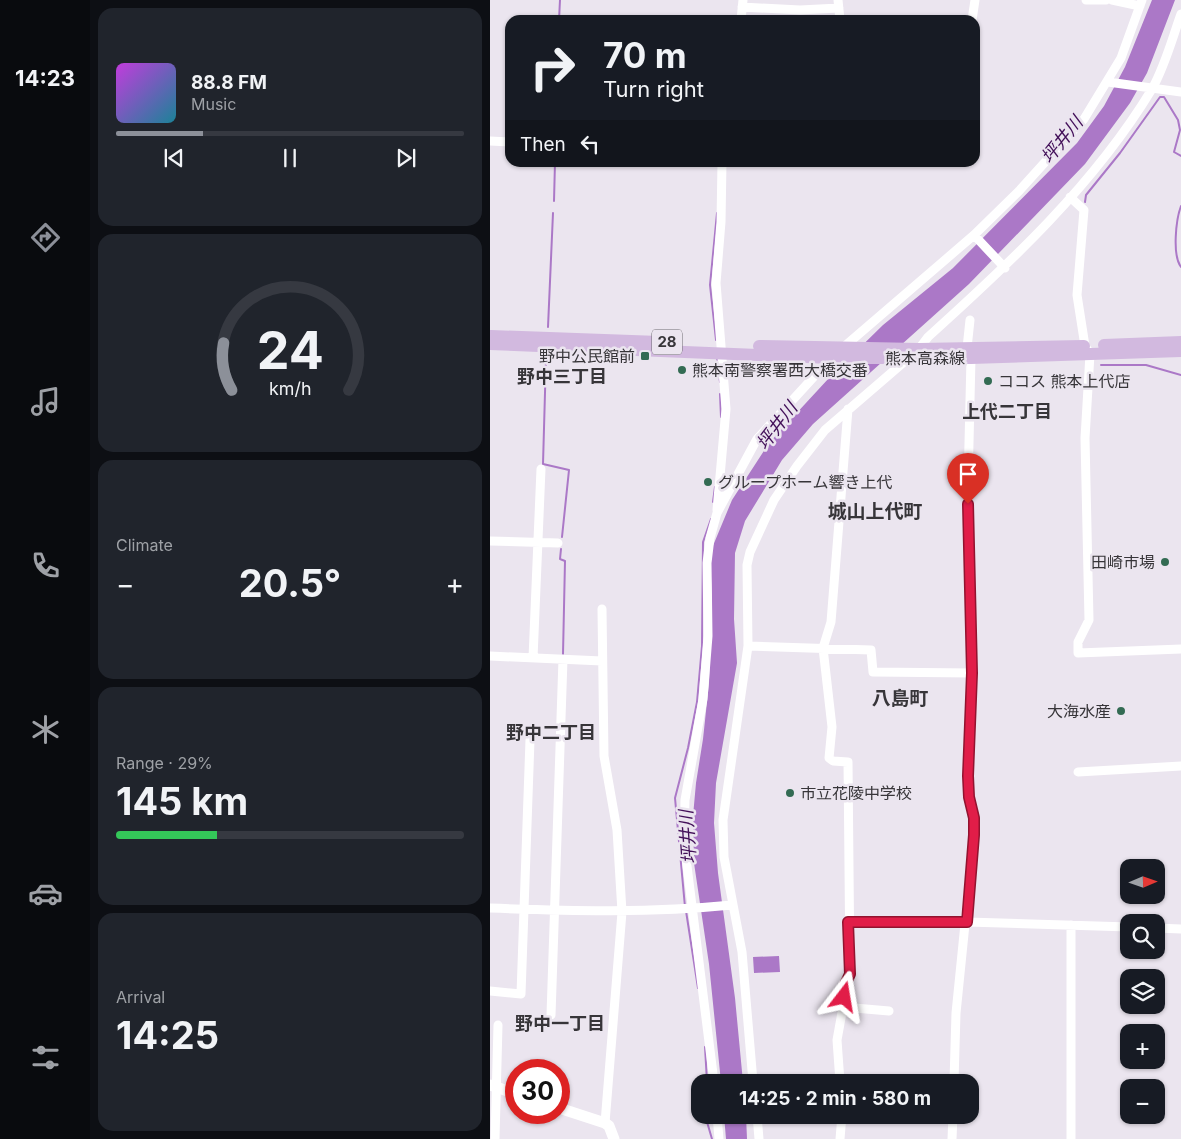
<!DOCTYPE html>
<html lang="en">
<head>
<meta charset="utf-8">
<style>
  body { margin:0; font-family:Inter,"Noto Sans JP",sans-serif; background:#20242c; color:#f1f3f6; height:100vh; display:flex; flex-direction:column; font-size:19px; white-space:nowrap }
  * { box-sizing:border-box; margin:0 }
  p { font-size:16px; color:#9ea1a6 }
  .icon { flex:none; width:28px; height:28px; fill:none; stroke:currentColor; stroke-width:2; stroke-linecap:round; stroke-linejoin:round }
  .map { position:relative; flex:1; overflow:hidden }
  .sheet { display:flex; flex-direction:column; gap:8px; padding:8px; background:#0d0f14; width:400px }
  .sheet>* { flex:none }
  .banner { position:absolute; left:15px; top:15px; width:475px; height:152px; border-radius:15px; box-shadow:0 1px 4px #0004; background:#171b24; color:#f1f3f6; overflow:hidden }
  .needle { width:32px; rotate:88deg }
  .tools { position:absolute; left:630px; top:859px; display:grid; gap:10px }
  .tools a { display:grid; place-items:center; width:45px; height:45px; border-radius:10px; background:#171b24; box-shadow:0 1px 4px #0004; font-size:25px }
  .speed { position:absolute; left:15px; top:1059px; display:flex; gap:10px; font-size:25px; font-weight:700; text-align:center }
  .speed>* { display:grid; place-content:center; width:65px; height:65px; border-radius:50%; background:#171b24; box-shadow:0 1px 4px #0004; line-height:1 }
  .speed .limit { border:8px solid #d22; background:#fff; color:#111 }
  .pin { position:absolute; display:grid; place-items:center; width:42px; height:42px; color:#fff; margin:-51px -21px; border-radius:50% 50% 50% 0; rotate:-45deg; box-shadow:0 0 5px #0007 }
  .pin .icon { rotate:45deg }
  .me { position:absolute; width:55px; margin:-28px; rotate:14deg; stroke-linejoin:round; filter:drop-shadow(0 0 4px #0008) }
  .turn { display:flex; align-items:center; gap:18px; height:105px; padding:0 15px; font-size:22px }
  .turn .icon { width:65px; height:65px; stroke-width:2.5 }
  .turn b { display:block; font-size:35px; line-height:42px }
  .then { display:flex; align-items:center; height:48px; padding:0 15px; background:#0003; gap:10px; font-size:19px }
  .big { font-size:38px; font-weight:700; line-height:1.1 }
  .sheet .card { flex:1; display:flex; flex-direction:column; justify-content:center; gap:8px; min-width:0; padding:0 18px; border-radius:15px; background:#20242c }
  .sheet .dial { align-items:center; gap:0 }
  .dial svg { height:130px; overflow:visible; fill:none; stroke:#363941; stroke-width:7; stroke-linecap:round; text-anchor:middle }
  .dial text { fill:#f1f3f6; stroke:none }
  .song { display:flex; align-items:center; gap:15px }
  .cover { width:60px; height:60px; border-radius:8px; background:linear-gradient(135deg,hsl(290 70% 55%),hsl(190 70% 35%)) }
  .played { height:5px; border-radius:2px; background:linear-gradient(90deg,#8c9099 25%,#363941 25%) }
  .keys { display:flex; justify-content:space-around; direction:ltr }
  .heat { display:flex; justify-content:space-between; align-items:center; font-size:28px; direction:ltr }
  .charge { height:8px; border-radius:4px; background:linear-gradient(90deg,#34c759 29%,#363941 0) }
  .trip { position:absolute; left:201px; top:1074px; width:288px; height:50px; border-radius:15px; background:#171b24; box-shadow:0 1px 4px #0004; font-weight:700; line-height:50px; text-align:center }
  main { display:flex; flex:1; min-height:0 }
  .tab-bar { display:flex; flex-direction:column; width:90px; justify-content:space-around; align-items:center; background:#090b0e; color:#9ea1a6 }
  .tab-bar .icon { width:35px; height:35px }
  .tab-bar .selected { color:#8c9099 }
  .tab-bar b { font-size:22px; color:#f1f3f6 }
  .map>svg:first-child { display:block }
</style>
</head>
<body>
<main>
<nav class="tab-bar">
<b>14:23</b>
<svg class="icon selected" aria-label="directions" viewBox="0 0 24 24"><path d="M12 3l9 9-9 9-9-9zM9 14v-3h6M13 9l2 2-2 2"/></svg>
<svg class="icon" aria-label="music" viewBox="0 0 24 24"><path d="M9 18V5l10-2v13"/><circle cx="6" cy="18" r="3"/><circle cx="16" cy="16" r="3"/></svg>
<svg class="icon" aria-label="phone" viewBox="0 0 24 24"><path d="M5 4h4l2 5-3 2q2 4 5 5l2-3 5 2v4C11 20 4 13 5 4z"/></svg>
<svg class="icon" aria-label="climate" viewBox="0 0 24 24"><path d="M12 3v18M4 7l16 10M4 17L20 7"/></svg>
<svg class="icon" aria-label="car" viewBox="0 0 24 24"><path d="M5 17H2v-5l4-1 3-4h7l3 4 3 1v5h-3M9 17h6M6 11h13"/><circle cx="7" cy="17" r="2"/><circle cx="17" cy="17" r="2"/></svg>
<svg class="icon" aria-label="filters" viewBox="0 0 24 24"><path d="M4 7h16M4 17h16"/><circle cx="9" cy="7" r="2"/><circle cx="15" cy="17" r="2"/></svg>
</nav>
<section class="sheet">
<div class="card">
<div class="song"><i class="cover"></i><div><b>88.8 FM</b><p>Music</p></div></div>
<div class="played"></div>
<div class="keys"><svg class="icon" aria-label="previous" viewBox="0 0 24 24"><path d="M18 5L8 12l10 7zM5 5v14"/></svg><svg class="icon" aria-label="pause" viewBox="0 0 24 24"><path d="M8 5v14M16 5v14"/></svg><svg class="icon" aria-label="next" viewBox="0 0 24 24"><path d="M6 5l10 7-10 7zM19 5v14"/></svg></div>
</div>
<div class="card dial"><svg viewBox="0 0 100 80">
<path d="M14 69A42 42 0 1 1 86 69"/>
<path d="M14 69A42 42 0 0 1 9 40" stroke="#8c9099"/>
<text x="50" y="56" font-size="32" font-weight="700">24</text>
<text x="50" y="72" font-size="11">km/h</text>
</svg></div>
<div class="card"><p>Climate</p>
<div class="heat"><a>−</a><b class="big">20.5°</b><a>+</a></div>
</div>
<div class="card"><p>Range · 29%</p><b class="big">145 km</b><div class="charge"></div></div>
<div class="card"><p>Arrival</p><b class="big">14:25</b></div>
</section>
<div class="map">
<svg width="691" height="1139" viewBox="0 0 691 1139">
  <rect width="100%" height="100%" fill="#ebe5ef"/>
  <path fill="#ab78c7" d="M662 0H685L657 73 640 103 595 164 479 284 323 424 292 460 255 521 245 553 244 619 247 663 226 783 224 823 228 873 245 998 253 1082H231L219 964 204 863 203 816 206 783 213 739 219 683 222 600 220 553 242 500 279 443 339 378 393 325 463 268 587 143 614 106 635 67Z
    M289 956 290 972 264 973 263 957Z
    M234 1115H256L257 1139H236Z"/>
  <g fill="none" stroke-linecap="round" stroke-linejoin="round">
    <path stroke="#ab78c7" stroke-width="2" d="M69 20 70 0
      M64 201 65 162
      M595 202 596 195 630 153 670 97H674L688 120 690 130 684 152 691 156
      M691 206C686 219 682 255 691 267
      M58 327 63 213
      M226 340 220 285 227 213
      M56 357 53 464 79 470 72 537
      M227 357 230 382
      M611 365H656L691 375
      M230 394 231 417
      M223 502 225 487
      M71 549 70 559 75 561 73 654
      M195 907 185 798 198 748 207 702 212 646 213 542 221 519
      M196 911 208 988
      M215 1047 217 1082
      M215 1115 222 1139"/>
    <path stroke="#fff" stroke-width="9" d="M348 0 350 20
      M596 0H616
      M622 0 650 6
      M252 7 310 10 349 8
      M251 20 253 0
      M482 20 485 0
      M618 82 691 92
      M0 141 20 142
      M580 197 594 210 587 295 595 346 600 354 595 438 599 620 588 642V653L691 649
      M484 235 515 268
      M227 510 236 409 226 283 231 222 232 162
      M0 541 68 543
      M112 609 114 756 127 830 132 912 115 1123
      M258 646 381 650 383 672 482 673
      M0 656 112 661
      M43 658 51 469
      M588 772 691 766
      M0 908C81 911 162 913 242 905
      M358 922H477L639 927
      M581 925V1139
      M666 928 691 929
      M0 991 31 994 40 740
      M353 1007 399 1011
      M61 1015 73 659
      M224 1082 194 842 195 800 213 699 218 636 217 563 220 538 227 513 267 439 341 358 484 235 529 191 594 119 631 58 652 0
      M263 1082 252 952 234 857 233 820 258 646 257 565 260 552 284 500 307 466 335 430 429 349 438 337C520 263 604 185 662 89 675 66 682 39 691 14
      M350 1082 347 1040 353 1007 354 987 360 974 358 762 343 761 339 758 342 727 333 648 341 622 358 409
      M464 1082 466 1013 484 835V818L479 797 478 776 482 673 478 485 481 358 477 348 480 320
      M227 1115 229 1139
      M267 1115 269 1139
      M5 1139 8 1025
      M350 1139 352 1115
      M462 1139 463 1115"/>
    <path stroke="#fff" stroke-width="11" d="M0 1085 26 1094
      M69 1108 115 1123 119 1126 124 1139"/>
    <path stroke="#d2b9df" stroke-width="12" d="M1 336 169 342
      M0 344 341 358H481L691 351
      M614 345 691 342
      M269 346 429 349 594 346"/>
  </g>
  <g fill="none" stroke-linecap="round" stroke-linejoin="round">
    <g stroke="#92132f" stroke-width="12">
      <path id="route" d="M354 997V987L360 974 358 922H477L484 835V818L479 797 478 776 482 673 478 504"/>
    </g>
    <use href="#route" stroke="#e11d48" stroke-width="9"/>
  </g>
  <g fill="#336b53" stroke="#ebe5ef" stroke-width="2">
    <rect x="150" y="351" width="10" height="10" rx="2.5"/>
    <circle cx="192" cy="370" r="5"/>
    <circle cx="498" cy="381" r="5"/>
    <circle cx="218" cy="482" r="5"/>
    <circle cx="675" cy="562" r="5"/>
    <circle cx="631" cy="711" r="5"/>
    <circle cx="300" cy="793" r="5"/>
  </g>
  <g text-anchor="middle" stroke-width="5" stroke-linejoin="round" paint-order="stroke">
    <rect fill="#ebe5ef" stroke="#6d6a70" stroke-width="1" x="162" y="329.5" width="30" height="25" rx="4"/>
    <g font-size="15" font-weight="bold" fill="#373539">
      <text x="177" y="347">28</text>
    </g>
    <g font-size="16" fill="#373539" stroke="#ebe5ef" text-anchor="start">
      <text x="145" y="362" text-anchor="end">野中公民館前</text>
      <text x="202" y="376">熊本南警察署西大橋交番</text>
      <text x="508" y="387">ココス 熊本上代店</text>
      <text x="228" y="488">グループホーム響き上代</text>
      <text x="665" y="568" text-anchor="end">田崎市場</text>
      <text x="621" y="717" text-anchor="end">大海水産</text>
      <text x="310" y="799">市立花陵中学校</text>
    </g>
    <g font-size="16" fill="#373539" stroke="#ebe5ef">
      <text x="435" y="364">熊本高森線</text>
    </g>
    <g font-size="18" font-style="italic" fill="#431059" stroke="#ebe5ef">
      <text transform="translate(572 140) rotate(-51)" y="6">坪井川</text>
      <text transform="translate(287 426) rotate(-53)" y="6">坪井川</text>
      <text transform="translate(198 837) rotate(-94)" y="6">坪井川</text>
    </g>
    <g font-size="18" font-weight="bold" fill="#373539" stroke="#ebe5ef">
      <text x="72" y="383">野中三丁目</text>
      <text x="517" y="418">上代二丁目</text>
      <text x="61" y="739">野中二丁目</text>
      <text x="70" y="1030">野中一丁目</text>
    </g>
    <g font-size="19" font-weight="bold" fill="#373539" stroke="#ebe5ef">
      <text x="385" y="518">城山上代町</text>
      <text x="410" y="705">八島町</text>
    </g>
  </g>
</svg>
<div class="tools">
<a><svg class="needle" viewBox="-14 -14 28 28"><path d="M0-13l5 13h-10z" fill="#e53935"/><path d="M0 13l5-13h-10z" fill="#9ea1a6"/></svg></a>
<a><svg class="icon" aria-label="search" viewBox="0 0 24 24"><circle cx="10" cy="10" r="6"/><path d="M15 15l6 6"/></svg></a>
<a><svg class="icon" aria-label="layers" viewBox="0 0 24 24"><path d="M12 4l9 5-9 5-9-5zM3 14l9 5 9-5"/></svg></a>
<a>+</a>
<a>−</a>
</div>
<div class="speed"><div class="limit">30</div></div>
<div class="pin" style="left:478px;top:504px;background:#d93025"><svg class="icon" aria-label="arrive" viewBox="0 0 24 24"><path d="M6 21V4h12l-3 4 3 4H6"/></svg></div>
<svg class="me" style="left:354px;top:997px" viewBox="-20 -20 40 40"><path d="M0-17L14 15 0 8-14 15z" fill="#e11d48" stroke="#fff" stroke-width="4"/></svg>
<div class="trip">14:25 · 2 min · 580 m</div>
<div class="banner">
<div class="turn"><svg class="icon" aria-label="right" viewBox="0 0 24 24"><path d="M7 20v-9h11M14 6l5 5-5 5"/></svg><div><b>70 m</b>Turn right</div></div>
<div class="then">Then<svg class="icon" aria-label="left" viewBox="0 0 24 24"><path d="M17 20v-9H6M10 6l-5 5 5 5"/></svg></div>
</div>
</div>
</main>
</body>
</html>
